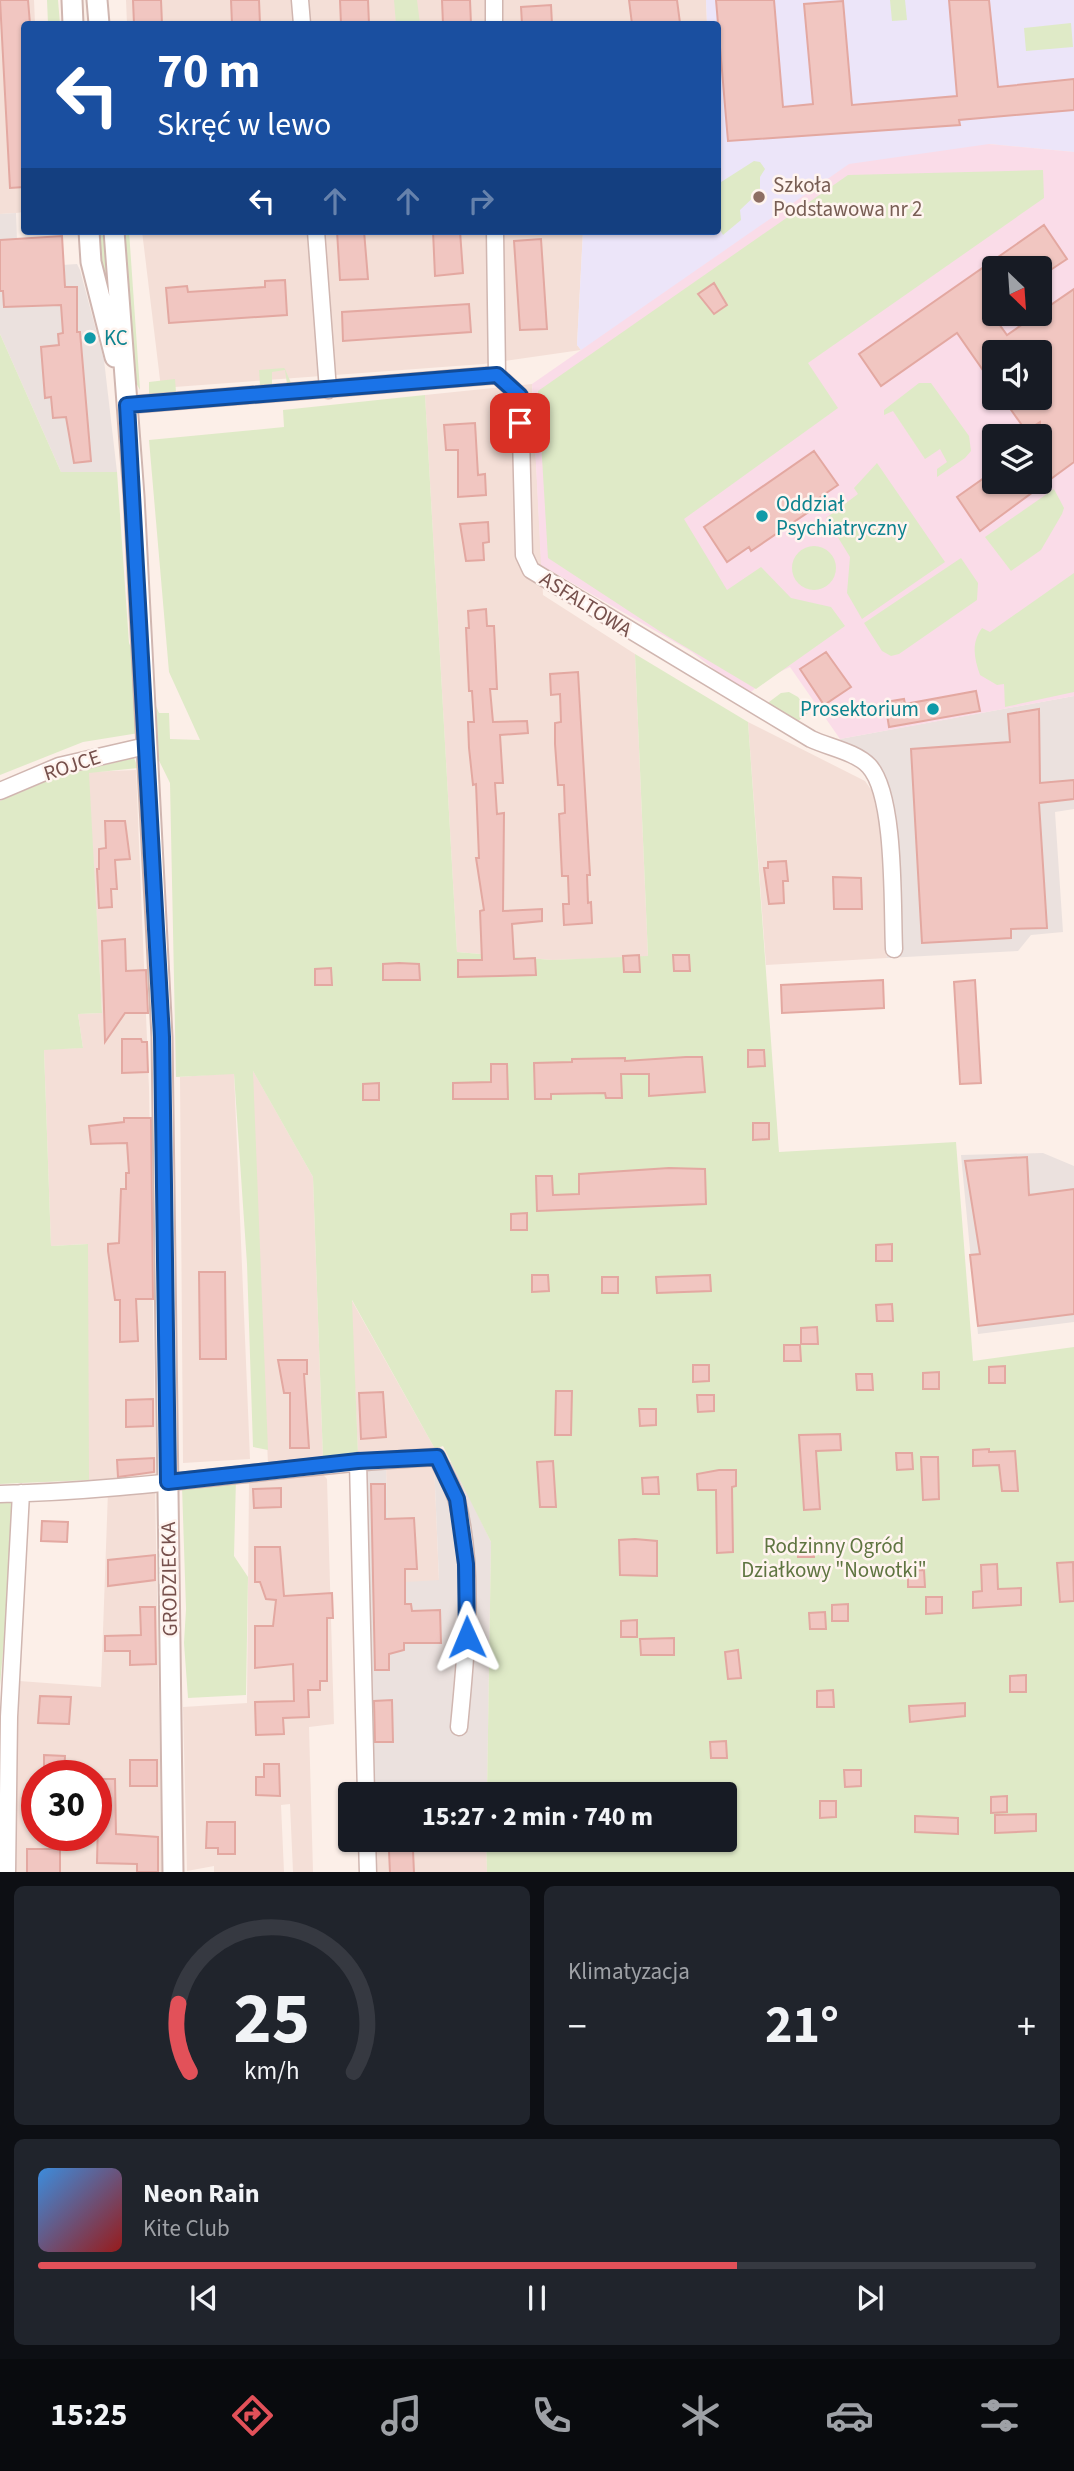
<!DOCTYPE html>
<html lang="pl">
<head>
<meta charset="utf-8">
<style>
  body { margin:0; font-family:"Source Sans 3",sans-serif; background:#20242c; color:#f1f3f6; height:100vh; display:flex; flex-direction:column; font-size:26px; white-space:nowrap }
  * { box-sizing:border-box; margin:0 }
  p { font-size:23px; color:#9ea1a6 }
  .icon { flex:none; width:38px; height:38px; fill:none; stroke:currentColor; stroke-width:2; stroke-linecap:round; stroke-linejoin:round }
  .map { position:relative; height:1872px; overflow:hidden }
  .details { display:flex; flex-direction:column; gap:14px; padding:14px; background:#0d0f14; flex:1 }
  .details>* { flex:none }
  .banner { position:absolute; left:21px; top:21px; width:700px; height:214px; border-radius:7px; box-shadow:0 2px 5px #0004; background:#1a4fa0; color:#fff; overflow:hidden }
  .needle { width:46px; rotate:155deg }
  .buttons { position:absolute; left:982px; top:256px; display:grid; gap:14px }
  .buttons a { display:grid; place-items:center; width:70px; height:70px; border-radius:7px; background:#171b24; box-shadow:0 2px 5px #0004; font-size:35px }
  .speed { position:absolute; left:21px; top:1760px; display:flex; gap:14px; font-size:35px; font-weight:700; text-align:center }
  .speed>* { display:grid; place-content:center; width:91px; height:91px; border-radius:50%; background:#171b24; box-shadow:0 2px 5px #0004; line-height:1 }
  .speed .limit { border:10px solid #d22; background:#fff; color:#111 }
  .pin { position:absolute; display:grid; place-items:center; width:60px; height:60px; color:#fff; margin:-30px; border-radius:14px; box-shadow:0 4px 10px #0006 }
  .me { position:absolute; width:77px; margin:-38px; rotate:359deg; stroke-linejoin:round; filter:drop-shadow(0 0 5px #0008) }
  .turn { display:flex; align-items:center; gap:24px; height:147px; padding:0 21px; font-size:32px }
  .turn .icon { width:91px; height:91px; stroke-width:2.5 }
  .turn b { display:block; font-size:49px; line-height:60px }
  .lanes { display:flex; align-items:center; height:66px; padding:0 21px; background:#0003; justify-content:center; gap:35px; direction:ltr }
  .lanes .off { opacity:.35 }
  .big { font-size:52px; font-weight:700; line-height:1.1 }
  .details .tile { flex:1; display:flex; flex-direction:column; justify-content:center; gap:10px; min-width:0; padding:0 24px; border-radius:10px; background:#20242c }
  .details .dial { align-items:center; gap:0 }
  .dial svg { height:182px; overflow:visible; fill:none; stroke:#363941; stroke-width:7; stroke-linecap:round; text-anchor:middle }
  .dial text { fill:#f1f3f6; stroke:none }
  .song { display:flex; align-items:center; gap:21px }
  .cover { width:84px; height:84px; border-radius:10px; background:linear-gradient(135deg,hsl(210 70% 55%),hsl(0 70% 35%)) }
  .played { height:7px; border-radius:4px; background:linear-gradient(90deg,#e25159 70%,#363941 70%) }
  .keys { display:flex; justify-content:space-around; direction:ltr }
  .heat { display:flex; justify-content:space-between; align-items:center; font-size:38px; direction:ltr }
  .details .tiles { flex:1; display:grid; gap:14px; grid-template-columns:1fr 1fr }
  .tile:last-child { grid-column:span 2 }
  .trip { position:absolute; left:338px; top:1782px; width:399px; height:70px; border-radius:7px; background:#171b24; box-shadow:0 2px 5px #0004; font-weight:700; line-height:70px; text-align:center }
  .menu { display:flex; height:112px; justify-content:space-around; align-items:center; background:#090b0e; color:#9ea1a6 }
  .menu .icon { width:49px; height:49px }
  .menu .selected { color:#e25159 }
  .menu b { font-size:32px; color:#f1f3f6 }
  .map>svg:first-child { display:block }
</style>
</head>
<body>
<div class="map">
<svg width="1074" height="1873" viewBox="0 0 1074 1873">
  <rect width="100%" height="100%" fill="#fcefe8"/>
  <path fill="#f4dfd7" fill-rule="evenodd" d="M0 0H34L35 24H24V212L16 213 0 214Z
    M126 0H706L707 24H127Z
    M142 231H583L577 345 581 350 483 364 161 388Z
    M532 384 543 595 635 654 648 957 552 960 457 952 425 395Z
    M748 722 865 781 879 801 887 958 766 965Z
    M136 770 149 1088 156 1479 88 1483V1244L51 1246 44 1049 83 1048 78 1014 102 1013 88 772Z
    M252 1069 313 1177 323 1459 268 1465Z
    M234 1073 250 1459 183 1463 180 1077Z
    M351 1299 435 1449 358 1454Z
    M434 1462 439 1581 389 1584 386 1465Z
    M318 1469 327 1479 334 1724 309 1727 313 1872H293L290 1804 281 1805 284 1872H214V1866L187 1871 183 1707 247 1703 249 1479Z
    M155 1486 162 1872 14 1873 19 1681 101 1687 108 1491ZM37 1776H96V1836H37Z
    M373 1839H486L487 1872H374Z"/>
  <path fill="#ebe1de" d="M16 213 18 268 77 264 80 270 104 360 117 472H61L0 334V214Z
    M1074 696V809L1055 812 1063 932 1031 935 1018 951 887 958 879 801 868 775 840 739Z
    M1043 1153 1074 1166V1322L978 1334 961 1155Z
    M434 1462H453L491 1542 487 1794H372L363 1467 386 1465 389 1583 439 1580Z"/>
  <path fill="#ece5f9" d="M706 0H1074V152L989 144 581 350 577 345 583 231H718V24H707Z"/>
  <path fill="#fadce8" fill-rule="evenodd" d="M989 144 1074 152V696L840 739 790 667 767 678 751 692 734 685 692 652 541 565 532 384 849 164ZM994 268H1040V313H994ZM994 352H1040V397H994ZM994 436H1040V481H994Z"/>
  <path fill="#dfeac7" d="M47 0H58L60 24H48Z
    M394 0H417L420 24H396Z
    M890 0H905L907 20 892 21Z
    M1071 23 1073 47 1026 51 1024 28Z
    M754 161 760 162 765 169 760 177V191L740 210 741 220 723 235 718 226V184Z
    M1043 170 1044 198 808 363 838 408 684 519 727 590 761 567 791 598 831 607 845 626 756 689 667 636 548 558 538 391 848 175Z
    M124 231H129L140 390 134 379Z
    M100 232 106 240 107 275 99 258Z
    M0 334 61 472H117L129 643 159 713H169L170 739 200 740 169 672 149 440 284 427 283 410 425 395 457 952 552 960 648 956 635 654 748 722 779 1152 956 1142 973 1361 1074 1347V1872H487L486 1839H724V1794H487L491 1542 443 1446 435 1449 352 1300 358 1454 323 1459 313 1177 253 1071 268 1450 253 1447 247 1264 234 1074 176 1077 170 783 145 732 83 742 0 775Z
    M284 368 285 369 291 383 287 384 285 370 272 372V385H260L259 370Z
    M175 379 176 392 149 394V382Z
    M919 383H931L969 436 971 451 965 458 937 477V469L947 462 940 449 925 459 893 411 884 415V410Z
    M877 463 945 562 862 619 847 593 850 557 826 518 858 494 854 488Z
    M1054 489 1064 508 1062 514 1041 550 1011 571 985 537Z
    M792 568a22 22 0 1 1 44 0a22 22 0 1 1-44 0Z
    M961 558 978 583 977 600 899 654 891 656 882 651 864 623Z
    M1074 573V692L1005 707 1004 684 997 685 980 675C974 658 971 643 982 628L990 632Z
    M789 692 798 697 809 712 797 722 770 708 769 702 781 693Z
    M134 758 138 768 89 773 102 1013 78 1014 83 1048 44 1050 51 1246 88 1244 89 1480 0 1484V801L59 776Z
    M236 1479 234 1556 248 1577 246 1695 188 1698 184 1643 186 1609 182 1486Z
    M16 1499 0 1686V1500Z"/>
  <path fill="#f1c6c1" stroke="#e3a8a1" stroke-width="2" d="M0 0H28L30 24H24V187L10 188Z
    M133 0H161L162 24H134Z
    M231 0H259L260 24H232Z
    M340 0H368L369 24H341Z
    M442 0H470L471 24H443Z
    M629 0H677L680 23 632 24Z
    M716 0H774L783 107 813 104 804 4 843 1 852 105 957 96 949 0H989L998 87 1074 79V110L959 120 960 125 728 141Z
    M551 5 552 24H522L521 7Z
    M1044 225 1067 259 1040 277V268H994V317L1007 335 1074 289V462L980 531 957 497 994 471V481H1040V422L1026 431 1002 397H1040V352H994V386L957 333 881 386 859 354Z
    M337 231H364L368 279 340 280Z
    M433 231H460L463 273 435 276Z
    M62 236 65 287H77V332H80L91 461 74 463 66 417 53 418 51 397 45 398 41 347 59 345 58 334 63 333 61 305 4 307 3 291H0V240Z
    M541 239 547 329 520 330 514 241Z
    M285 280 287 315 169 323 166 288 187 286 188 292 249 288 265 287V281Z
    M714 283 727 305 714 314 698 294Z
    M469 304 471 332 343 341 342 312Z
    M475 423 478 475 485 474 486 495 458 497V450H446L444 425Z
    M814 451 838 485 816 500 819 505 751 551 749 547 727 562 704 527Z
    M488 522 489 542 483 543 484 560 466 561 460 524Z
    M486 609 487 626H494L495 646 497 689H490L493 722 527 721 528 733 500 735 503 783H495L497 814 504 813 503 911 542 909V921L512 924 514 959 535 958 536 975 458 977V960H482L480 911 484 910 476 858H479L476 784 473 785 469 748 468 722H474L472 691H469L466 628H469L468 611Z
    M826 652 851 687 824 705 800 669Z
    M578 672 590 875H587L588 903 591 902 592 923 564 925 563 904H569L568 876H562L559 814 565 813 564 785H558L555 744V723L561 722 560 694 551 695 550 674Z
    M976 691 980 711 889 727 885 702 904 699 905 704Z
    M1039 709 1040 783 1074 780V799L1039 803 1047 928 1011 929V938L922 943 911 749 1010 742 1008 714Z
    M105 821H125L130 859 115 860 117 889H111L112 907 99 908 97 869H99V849L106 848Z
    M786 861 788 881H783L784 903 769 904 764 868H768V862Z
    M833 877 861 878 862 909H834Z
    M125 939 126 971 146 970 148 1013H125L105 1042 102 941Z
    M639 955 640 972H624L623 956Z
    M673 955H689L690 971H674Z
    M399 963 419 964 420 980H383V964Z
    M331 968 332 985H315V969Z
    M883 980 884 1008 782 1013 781 985Z
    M975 980 981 1083 960 1084 954 982Z
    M122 1039H141L142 1042H147L148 1072 122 1073Z
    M748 1050H764L765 1066 748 1067Z
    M686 1057H702L705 1092 649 1096V1074H621L622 1098H606L605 1093 551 1094V1099H535L534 1063 572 1062V1059L625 1058V1061Z
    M491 1064H507L508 1099H453V1083L491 1082Z
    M379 1083V1100H363V1084Z
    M124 1118H151L153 1299H136L138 1341 120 1342V1300H115L108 1251V1244L119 1243 121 1189H126V1173H129L127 1143 91 1144 89 1126 124 1122Z
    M753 1123H769V1139L753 1140Z
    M1027 1157 1029 1195 1074 1189V1314L978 1326 970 1255 980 1254 965 1161Z
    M669 1168 705 1169 706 1204 537 1211 536 1176H552L553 1195 579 1194V1174Z
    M527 1213V1230H511V1214Z
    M892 1244V1261H876V1245Z
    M199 1272H225L226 1359H200Z
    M532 1275H548L549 1291 532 1292Z
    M710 1275 711 1291 657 1293 656 1277Z
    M602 1277H618V1293H602Z
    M892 1304 893 1321H877L876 1305Z
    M817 1327 818 1344H801V1328Z
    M784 1345H800L801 1361H784Z
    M278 1360H307V1374H304L309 1448H290V1393H284Z
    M693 1365H709V1381L693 1382Z
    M1005 1366V1383H989V1367Z
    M939 1372V1389H923V1373Z
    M856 1374H872L873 1390H857Z
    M556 1391H572L571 1435H555Z
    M383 1392 386 1437 361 1439 359 1393Z
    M697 1395H714V1411L698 1412Z
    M153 1399V1426L126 1427V1400Z
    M639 1409H656V1425L640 1426Z
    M840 1434 841 1450 816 1451 820 1509 804 1510 799 1435Z
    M989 1449V1452L1015 1451 1018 1491H1002L999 1465 973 1466V1450Z
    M896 1453H912L913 1469 897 1470Z
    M921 1457H938L939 1499 923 1500Z
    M154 1458V1472L118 1477 117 1460Z
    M553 1461 556 1507H540L537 1462Z
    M719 1470H736V1486L732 1487 733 1552 717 1553 716 1490H698L697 1474Z
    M658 1477 659 1494H643L642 1478Z
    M371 1484H385V1519L414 1518 417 1569H405V1604H411L412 1611 440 1610 441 1643H404V1650L389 1654V1670H375Z
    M281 1488V1507L254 1508 253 1489Z
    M42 1521 68 1522 67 1542 41 1541Z
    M635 1539 657 1541V1576L620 1575 619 1540Z
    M814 1540V1557H798V1541Z
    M255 1547H280L284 1596 332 1593 333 1618H327V1681H320V1690H308L309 1717 283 1718 284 1734 256 1735 255 1702 294 1701 293 1664 255 1668V1626H273L276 1600 266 1599 260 1582H255Z
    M155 1555V1580L108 1586V1560Z
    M1073 1562 1074 1601 1060 1602 1057 1563Z
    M997 1564 998 1589 1021 1588V1605L973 1608V1592L982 1591 981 1565Z
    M924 1570 925 1587H908V1571Z
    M926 1597H942V1613L926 1614Z
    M848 1604V1621H832V1605Z
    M140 1607H155L156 1664 130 1665V1651H105V1636L141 1635Z
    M825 1612 826 1629H810L809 1613Z
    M637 1620V1637H621V1621Z
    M674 1638V1655H641L640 1639Z
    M738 1650 741 1678 728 1679 725 1652Z
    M1026 1675V1692H1010V1676Z
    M833 1690 834 1707H817V1691Z
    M40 1696 71 1697 69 1724 38 1723Z
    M392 1700 393 1742H375L374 1701Z
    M965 1703V1716L910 1722 909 1706Z
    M726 1741 727 1758H711L710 1742Z
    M44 1755 65 1756 64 1776H44Z
    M130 1760H157V1786H130Z
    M264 1764H279L280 1796 256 1795V1777H264Z
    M844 1770H861V1786L845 1787Z
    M99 1779H115L116 1834 158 1837V1872H137V1864L97 1863Z
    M1007 1796V1812L991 1813V1797Z
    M820 1801H836V1817L820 1818Z
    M1036 1814V1831L995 1833V1815Z
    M915 1816 958 1818V1834L915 1832Z
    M207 1822H235V1854H218V1848H206Z
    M27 1849H60V1873H27Z
    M413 1850 414 1873H390L389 1851Z"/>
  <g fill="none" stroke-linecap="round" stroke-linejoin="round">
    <g stroke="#d0b6b0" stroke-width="19">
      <path id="minor" d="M300 0 302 24
        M494 0V24
        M316 231 328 390
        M495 231 497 375
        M127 405 497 375 520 396 524 555 531 570 811 739C828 747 856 752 869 766 896 795 892 907 894 949
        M0 791 59 766 146 746
        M358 1461 366 1794
        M0 1494C146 1491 291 1464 437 1457 443 1471 453 1486 457 1501 475 1574 466 1653 459 1727
        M367 1839 368 1873
        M7 1873 9 1717 21 1493"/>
    </g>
    <g stroke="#d0b6b0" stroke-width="23">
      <path id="tertiary" d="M72 0 73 24
        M97 0 99 24
        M89 231 91 262 115 357
        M114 231 134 496 162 1037 173 1873"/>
    </g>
    <use href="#minor" stroke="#fff" stroke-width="16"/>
    <use href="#tertiary" stroke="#fff" stroke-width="19"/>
  </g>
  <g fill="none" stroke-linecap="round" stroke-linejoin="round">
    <g stroke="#114b97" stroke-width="18">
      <path id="route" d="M467 1637 466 1564 457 1499 437 1457 358 1461 168 1482 162 1037 127 405 497 375 520 396V423"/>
    </g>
    <use href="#route" stroke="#1a73e8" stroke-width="12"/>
  </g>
  <circle fill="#8d6e63" stroke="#fff4ef" stroke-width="2.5" cx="759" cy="197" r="7"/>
  <g fill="#0f9aa8" stroke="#fff4ef" stroke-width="2.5">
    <circle cx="90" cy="338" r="7"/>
    <circle cx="762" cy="516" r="7"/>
    <circle cx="933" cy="709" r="7"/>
  </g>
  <g text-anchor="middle" stroke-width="5" stroke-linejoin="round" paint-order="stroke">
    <g font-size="21" fill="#785e54" stroke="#fff4ef" text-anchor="start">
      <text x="773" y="192">Szkoła<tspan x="773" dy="24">Podstawowa nr 2</tspan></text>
    </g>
    <g font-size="21" fill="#0d838f" stroke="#fff4ef" text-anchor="start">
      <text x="104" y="345">KC</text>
      <text x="776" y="511">Oddział<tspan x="776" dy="24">Psychiatryczny</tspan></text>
      <text x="919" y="716" text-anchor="end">Prosektorium</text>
    </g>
    <g font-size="21" fill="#76504c" stroke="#fff4ef">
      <text transform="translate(586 604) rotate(32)" y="7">ASFALTOWA</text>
      <text transform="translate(72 765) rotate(-18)" y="7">ROJCE</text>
      <text transform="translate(169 1579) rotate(-91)" y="7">GRODZIECKA</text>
    </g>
    <g font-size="21" fill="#5f7541" stroke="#fff4ef">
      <text x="834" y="1553">Rodzinny Ogród<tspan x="834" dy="24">Działkowy "Nowotki"</tspan></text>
    </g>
  </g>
</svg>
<div class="buttons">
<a><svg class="needle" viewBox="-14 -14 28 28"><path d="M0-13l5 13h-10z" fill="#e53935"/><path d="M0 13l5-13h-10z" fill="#9ea1a6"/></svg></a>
<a><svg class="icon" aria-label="sound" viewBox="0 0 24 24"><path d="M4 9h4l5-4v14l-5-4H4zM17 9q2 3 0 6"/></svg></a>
<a><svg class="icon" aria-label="layers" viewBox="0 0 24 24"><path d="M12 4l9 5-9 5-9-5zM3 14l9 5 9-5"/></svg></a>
</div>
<div class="speed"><div class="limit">30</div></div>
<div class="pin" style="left:520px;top:423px;background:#d93025"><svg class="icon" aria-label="arrive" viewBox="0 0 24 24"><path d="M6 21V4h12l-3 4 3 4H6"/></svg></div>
<svg class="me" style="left:467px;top:1637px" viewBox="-20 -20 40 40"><path d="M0-17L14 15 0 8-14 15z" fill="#1a73e8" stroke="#fff" stroke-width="4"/></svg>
<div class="trip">15:27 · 2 min · 740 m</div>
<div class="banner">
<div class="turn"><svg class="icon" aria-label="left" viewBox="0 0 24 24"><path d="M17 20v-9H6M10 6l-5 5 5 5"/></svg><div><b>70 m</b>Skręć w lewo</div></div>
<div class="lanes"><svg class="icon" aria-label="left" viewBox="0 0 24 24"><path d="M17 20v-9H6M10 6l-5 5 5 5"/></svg><svg class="icon off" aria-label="ahead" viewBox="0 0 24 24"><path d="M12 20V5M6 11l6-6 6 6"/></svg><svg class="icon off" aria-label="ahead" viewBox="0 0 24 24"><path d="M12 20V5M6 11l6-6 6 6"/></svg><svg class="icon off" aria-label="right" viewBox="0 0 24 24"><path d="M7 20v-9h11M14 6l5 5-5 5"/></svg></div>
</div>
</div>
<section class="details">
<div class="tiles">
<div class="tile dial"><svg viewBox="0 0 100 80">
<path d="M14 69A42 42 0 1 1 86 69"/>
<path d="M14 69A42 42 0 0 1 9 39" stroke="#e25159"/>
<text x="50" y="56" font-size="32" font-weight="700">25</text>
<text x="50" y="72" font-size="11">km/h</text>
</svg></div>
<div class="tile"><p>Klimatyzacja</p>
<div class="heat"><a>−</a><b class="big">21°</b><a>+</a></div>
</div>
<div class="tile">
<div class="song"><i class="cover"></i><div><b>Neon Rain</b><p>Kite Club</p></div></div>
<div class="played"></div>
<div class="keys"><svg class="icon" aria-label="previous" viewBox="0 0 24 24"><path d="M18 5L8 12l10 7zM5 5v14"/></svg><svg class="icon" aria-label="pause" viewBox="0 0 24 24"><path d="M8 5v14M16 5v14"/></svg><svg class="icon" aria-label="next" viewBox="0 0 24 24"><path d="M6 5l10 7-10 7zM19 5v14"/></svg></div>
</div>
</div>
</section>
<nav class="menu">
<b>15:25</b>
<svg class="icon selected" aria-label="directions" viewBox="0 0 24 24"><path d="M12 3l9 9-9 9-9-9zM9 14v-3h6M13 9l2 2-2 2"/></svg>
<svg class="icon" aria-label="music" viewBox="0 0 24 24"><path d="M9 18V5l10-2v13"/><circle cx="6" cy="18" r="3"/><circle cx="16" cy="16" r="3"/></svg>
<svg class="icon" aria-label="phone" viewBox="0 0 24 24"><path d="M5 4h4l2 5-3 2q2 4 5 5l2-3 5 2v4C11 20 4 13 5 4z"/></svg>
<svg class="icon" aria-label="climate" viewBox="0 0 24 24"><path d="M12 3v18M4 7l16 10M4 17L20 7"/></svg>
<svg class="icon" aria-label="car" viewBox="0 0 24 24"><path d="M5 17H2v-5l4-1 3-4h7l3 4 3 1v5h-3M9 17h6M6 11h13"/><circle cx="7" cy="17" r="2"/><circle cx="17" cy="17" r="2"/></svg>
<svg class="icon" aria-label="filters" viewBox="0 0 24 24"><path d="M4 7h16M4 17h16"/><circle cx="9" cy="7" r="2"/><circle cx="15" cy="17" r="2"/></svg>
</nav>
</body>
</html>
